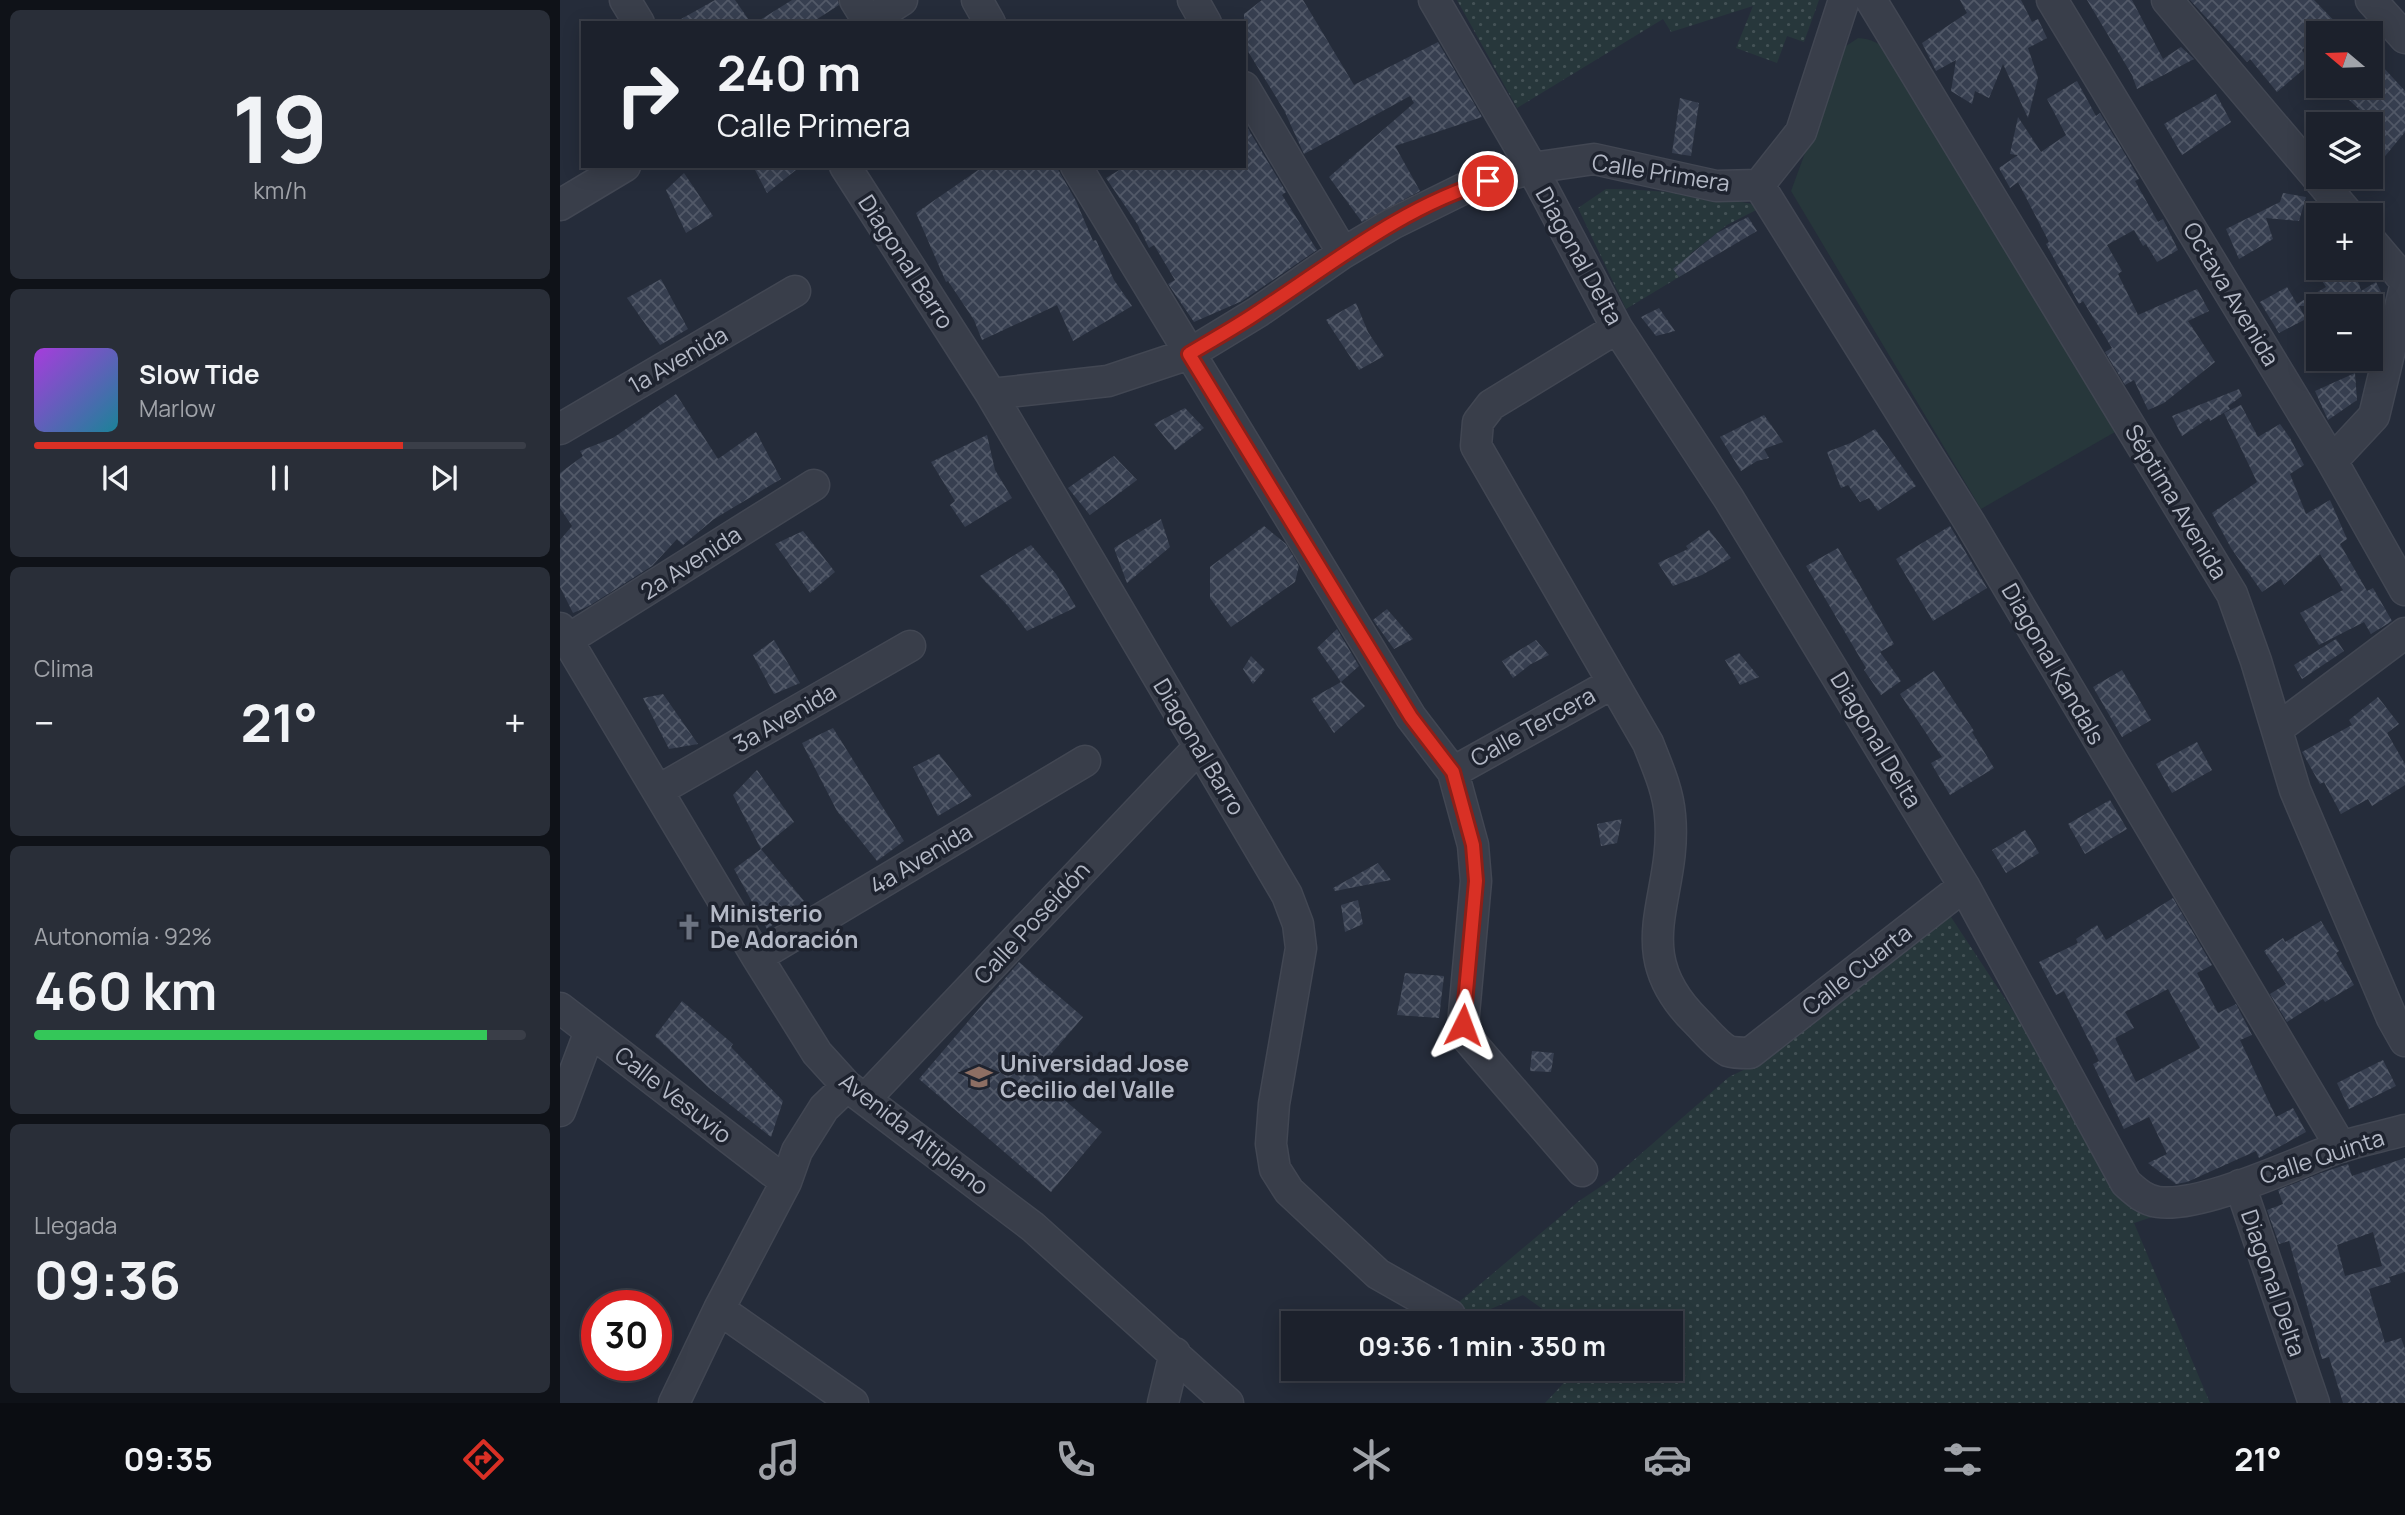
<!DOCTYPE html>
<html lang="es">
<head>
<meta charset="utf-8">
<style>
  body { margin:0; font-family:Manrope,sans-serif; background:#292e38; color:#f1f3f6; height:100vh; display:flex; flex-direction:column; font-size:26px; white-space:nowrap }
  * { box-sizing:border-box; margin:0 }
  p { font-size:23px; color:#a0a3a9 }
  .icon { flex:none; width:38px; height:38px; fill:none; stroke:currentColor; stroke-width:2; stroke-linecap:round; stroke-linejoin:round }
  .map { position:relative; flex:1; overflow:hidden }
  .sheet { display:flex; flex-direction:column; gap:10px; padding:10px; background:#0f1218; width:560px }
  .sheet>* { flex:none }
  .banner { position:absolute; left:21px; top:21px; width:665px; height:147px; border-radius:0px; box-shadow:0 4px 18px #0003,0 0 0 2px #3a3e48; background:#1c212c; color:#f1f3f6; overflow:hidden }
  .needle { width:46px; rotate:289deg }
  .controls { position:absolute; left:1746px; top:21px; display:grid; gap:14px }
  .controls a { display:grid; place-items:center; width:77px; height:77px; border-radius:0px; background:#1c212c; box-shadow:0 4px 18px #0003,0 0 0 2px #3a3e48; font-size:35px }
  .speed { position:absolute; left:21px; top:1290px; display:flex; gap:14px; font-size:35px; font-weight:700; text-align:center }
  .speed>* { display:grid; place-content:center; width:91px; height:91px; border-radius:50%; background:#1c212c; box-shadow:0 4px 18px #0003,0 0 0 2px #3a3e48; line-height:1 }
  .speed .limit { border:10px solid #d22; background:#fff; color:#111 }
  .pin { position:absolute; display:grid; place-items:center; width:60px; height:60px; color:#fff; margin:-30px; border:4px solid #fff; border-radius:50%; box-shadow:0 2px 7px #0007 }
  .me { position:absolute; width:77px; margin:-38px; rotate:3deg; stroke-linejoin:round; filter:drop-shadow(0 0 5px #0008) }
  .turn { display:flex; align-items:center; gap:24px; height:147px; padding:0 21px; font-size:32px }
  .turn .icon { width:91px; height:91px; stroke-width:2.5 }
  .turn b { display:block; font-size:49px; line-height:60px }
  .big { font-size:52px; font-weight:700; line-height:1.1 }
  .sheet .widget { flex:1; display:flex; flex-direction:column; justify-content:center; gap:10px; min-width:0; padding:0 24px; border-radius:10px; background:#292e38 }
  .sheet .dial { align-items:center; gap:0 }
  .dial b { font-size:91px; line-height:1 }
  .song { display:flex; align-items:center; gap:21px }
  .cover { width:84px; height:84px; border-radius:10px; background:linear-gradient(135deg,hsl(280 70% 55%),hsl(190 70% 35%)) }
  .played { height:7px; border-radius:4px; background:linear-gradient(90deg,#d93025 75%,#3a3e48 75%) }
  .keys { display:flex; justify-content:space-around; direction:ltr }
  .heat { display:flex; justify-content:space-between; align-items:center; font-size:38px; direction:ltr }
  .charge { height:10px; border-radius:5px; background:linear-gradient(90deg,#34c759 92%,#3a3e48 0) }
  .trip { position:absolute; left:721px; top:1311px; width:402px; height:70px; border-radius:0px; background:#1c212c; box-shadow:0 4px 18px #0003,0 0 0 2px #3a3e48; font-weight:700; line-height:70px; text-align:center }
  .tab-bar { display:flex; height:112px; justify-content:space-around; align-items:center; background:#0b0d12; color:#a0a3a9 }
  .tab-bar .icon { width:49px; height:49px }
  .tab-bar .current { color:#d93025 }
  .tab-bar b { font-size:32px; color:#f1f3f6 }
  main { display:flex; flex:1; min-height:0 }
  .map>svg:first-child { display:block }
</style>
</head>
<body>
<main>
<section class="sheet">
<div class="widget dial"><b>19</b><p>km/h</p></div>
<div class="widget">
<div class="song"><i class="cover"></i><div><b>Slow Tide</b><p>Marlow</p></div></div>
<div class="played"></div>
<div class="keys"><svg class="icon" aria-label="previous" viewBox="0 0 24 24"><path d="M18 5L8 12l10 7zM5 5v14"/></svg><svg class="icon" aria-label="pause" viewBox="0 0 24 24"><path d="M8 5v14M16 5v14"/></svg><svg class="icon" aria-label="next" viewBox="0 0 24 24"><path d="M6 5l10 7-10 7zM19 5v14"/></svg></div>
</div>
<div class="widget"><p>Clima</p>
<div class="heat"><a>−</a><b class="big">21°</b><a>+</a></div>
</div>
<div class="widget"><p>Autonomía · 92%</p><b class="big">460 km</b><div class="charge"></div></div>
<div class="widget"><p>Llegada</p><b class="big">09:36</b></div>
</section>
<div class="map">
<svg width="1845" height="1403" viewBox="0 0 1845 1403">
  <defs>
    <pattern id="grass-dots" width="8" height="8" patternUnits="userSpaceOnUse" patternTransform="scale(1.75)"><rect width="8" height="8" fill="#27373b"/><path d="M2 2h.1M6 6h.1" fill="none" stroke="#445256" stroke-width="1.8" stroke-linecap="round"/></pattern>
    <pattern id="building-cross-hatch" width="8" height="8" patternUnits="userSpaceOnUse" patternTransform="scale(1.75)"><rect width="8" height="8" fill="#373f50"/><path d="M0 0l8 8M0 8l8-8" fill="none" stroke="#525968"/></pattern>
  </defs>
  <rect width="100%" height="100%" fill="#252c3a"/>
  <path fill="url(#grass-dots)" d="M897 0H1259L1244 42 1227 36 1217 63 1176 48 1193 6 1111 32 1103 19 957 108Z
    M1046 189C1097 189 1148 196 1199 205L1202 207 1167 225 1130 254 1139 265 1066 309 1018 208Z
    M1389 914 1463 1026 1524 1136 1601 1214 1574 1223 1650 1403H985L1017 1369 1111 1368V1323H1002L963 1295 910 1318 893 1307 1019 1201 1052 1179 1169 1077 1206 1059Z"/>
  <path fill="#27373b" d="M1298 38C1311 39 1321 43 1328 53L1555 432 1421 509 1231 191 1281 55 1286 46Z"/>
  <path fill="url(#building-cross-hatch)" fill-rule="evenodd" d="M155 0H175L191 23H114Z
    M232 0H278L279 5 251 23H195Z
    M702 0H743L794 85 878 42 922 117 835 146 860 191 802 222 769 177 854 103 850 96 744 154 724 110 684 45V14Z
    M1400 0H1461L1472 22 1478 19 1487 38 1468 48 1478 78 1468 118 1443 64 1429 98 1415 91 1412 104 1391 91 1396 60 1376 71 1362 43 1407 13Z
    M1527 0H1572L1603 59 1621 47 1634 59 1577 89 1572 75Z
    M1630 0H1754L1786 33H1759L1742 50 1751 63 1717 92 1690 59 1687 62Z
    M1823 67 1845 91V132L1821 161 1811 153V120L1789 100 1804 86H1811V79Z
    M1517 81 1536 116 1540 113 1568 159 1579 179 1575 181 1598 222 1603 219 1618 250 1597 262 1586 244 1583 246 1574 230 1547 245 1562 271 1558 274 1578 315 1637 289 1649 311 1628 321 1655 362 1604 403 1588 410 1574 380 1565 385 1545 352 1552 348 1523 301 1519 304 1486 244 1489 242 1458 182 1450 188 1439 168 1458 155 1450 154 1458 117 1481 152 1506 135 1487 99Z
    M1656 94 1671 122 1622 155 1604 124Z
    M1120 98 1139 103 1131 156 1112 153Z
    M684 122 726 192 722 195 757 250 682 301 634 322 608 284 615 280 594 245 589 248 578 225 546 178 566 166H684Z
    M193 166H241L207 193Z
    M424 166H496L516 201 533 241 536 240 554 280 572 306 513 341 497 305 422 340 414 320 388 281 386 282 356 213Z
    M124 173 153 216 126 233 106 190Z
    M1723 193 1746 197 1739 221 1706 218 1713 239 1679 259 1666 229 1720 202Z
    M1188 217 1197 231 1119 277 1113 269 1157 233Z
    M1773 268H1789L1799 284 1801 291 1816 282 1824 298 1810 306H1739L1746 319 1719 333 1700 302 1727 287 1737 304 1766 287 1759 276Z
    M101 279 128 329 100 345 67 298Z
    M796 303 808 332 824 356 799 370 766 320Z
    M1099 308 1115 331 1096 336 1081 317Z
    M1795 373 1797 400 1768 420 1755 391Z
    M1679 389 1682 396 1668 406 1670 409 1650 421 1649 418 1622 436 1612 416Z
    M116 394 158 459 196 432 221 479 154 519 123 545 117 539 92 566 29 606 13 613 0 587V540L12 526 0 508V473L23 456 20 451 53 438Z
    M1681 405 1698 437 1720 424 1730 438 1744 465 1730 474 1746 514 1770 500 1787 539 1780 544 1807 591 1813 588 1832 621 1811 634 1804 622 1759 645 1740 613 1783 590 1760 554 1724 585 1721 579 1702 592 1671 548 1652 513 1697 482 1664 413Z
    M625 408 644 428 615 450 594 424Z
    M1204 415 1223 442 1204 449 1209 458 1197 461 1181 471 1160 437Z
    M1315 429 1356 486 1318 511 1309 498 1300 502 1288 485 1281 488 1267 452 1293 442Z
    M427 435 435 470 452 498 405 527 390 505 395 501 371 462Z
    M554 456 577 480 530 515 508 488Z
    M601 519 610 547 567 583 554 548Z
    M704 526 726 544 739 566 735 582 671 627 650 598V567Z
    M1390 526 1427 588 1373 621 1336 559Z
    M1149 530 1171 558 1142 575 1113 586 1098 563 1128 549 1126 546Z
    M243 531 275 572 250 593 215 544Z
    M471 545 496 574 516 607 467 631 448 606 420 576Z
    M1278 548 1334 644 1320 652 1341 681 1321 695 1304 670 1306 668 1246 566Z
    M827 609 853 639 834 649 813 620Z
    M777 629 799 666 781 682 757 648Z
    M1776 639 1784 651 1742 679 1734 665Z
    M214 640 240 683 214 694 193 655Z
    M976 640 989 655 971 664 953 678 942 661Z
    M1179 653 1199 677 1180 685 1165 660Z
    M691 656 705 670 693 684 683 669Z
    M1562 670 1591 720 1562 737 1533 687Z
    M1374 671 1414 731 1412 732 1434 768 1390 795 1371 763 1382 757 1340 694Z
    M781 682 805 706 774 733 751 699Z
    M103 694 138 744 109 749 83 698Z
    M1818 697 1839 724 1827 733 1845 764V785L1812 806 1808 799 1781 814 1764 782 1760 784 1742 752 1792 725 1789 720Z
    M273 728 344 841 317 861 277 811 242 743Z
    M1637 742 1652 770 1612 793 1596 764Z
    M379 754 412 796 378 816 353 767Z
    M197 770 234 822 201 849 173 795Z
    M1550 800 1567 829 1525 854 1508 824Z
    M1062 819 1057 843 1041 846 1037 824Z
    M1465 830 1479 853 1446 873 1432 850Z
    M201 849 244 901 207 929 174 869Z
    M818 863 831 880 775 891 773 888Z
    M1613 898 1652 965 1637 973 1658 1013 1676 1004 1692 1035 1680 1040 1716 1117 1733 1108 1746 1132 1699 1158 1696 1151 1627 1182 1616 1184 1588 1163 1607 1154 1589 1117 1564 1129 1533 1064 1539 1061 1504 991 1496 995 1479 962 1518 943 1516 939 1537 925 1546 940ZM1608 989 1640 1048 1576 1082 1555 1038 1574 1028 1565 1012Z
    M798 900 803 924 785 932 781 905Z
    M1761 921 1779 951 1776 953 1794 985 1765 1002 1763 999 1727 1022 1710 994 1726 984 1704 951 1723 938 1725 942Z
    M459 962 523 1017 474 1074 542 1132 491 1192 359 1079Z
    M845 973 884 976 879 1018 837 1015Z
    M122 1001 173 1044 171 1047 223 1101 211 1137 149 1088 95 1036Z
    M972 1051 994 1053 991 1072 970 1071Z
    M1823 1060 1836 1086 1789 1109 1777 1083Z
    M1845 1158V1272L1829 1277 1831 1282 1809 1289 1825 1343 1841 1338 1845 1349V1403H1783L1769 1357 1762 1359 1729 1241 1719 1244 1707 1210 1723 1204 1718 1190 1761 1173 1788 1164 1792 1176ZM1813 1232 1822 1266 1785 1276 1777 1245Z"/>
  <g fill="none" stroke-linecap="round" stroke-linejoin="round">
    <g stroke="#424753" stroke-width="33">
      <path id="minor" d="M65 0 79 23
        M295 0 308 21
        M417 0 430 23
        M633 0 646 23
        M874 0 972 168 1057 328 1169 499 1404 886 1566 1183C1575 1191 1584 1200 1598 1202 1642 1208 1733 1164 1777 1148 1799 1141 1823 1136 1845 1130
        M1311 0 1672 594 1696 661 1735 790 1832 1018 1845 1041
        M1492 0 1772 461 1845 590
        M1607 0 1789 215
        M1811 0 1845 38
        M306 23 342 0
        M684 87 783 253
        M285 166 431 394 727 895 738 924 741 948 714 1104 711 1144 715 1169 729 1191 818 1274 890 1315
        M516 166 851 717 893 772 913 845 916 881 903 1025 908 1039 1022 1171
        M1199 185 1410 523 1781 1147
        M0 205 65 166
        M1811 241 1845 281
        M1057 328 931 405 918 422 916 446 1088 743C1097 766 1108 790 1110 815 1118 898 1063 950 1137 1022 1146 1031 1157 1045 1168 1051 1174 1053 1183 1053 1190 1053L1404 886
        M431 394 548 381 629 354 698 312 783 253 832 224 905 188 972 168 1034 159 1156 186 1199 185 1241 132 1284 0
        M0 429 235 291
        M1772 461 1814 416 1845 287
        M0 628 197 957 257 1053 287 1086 473 1227 668 1403
        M7 640 254 485
        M1717 729 1845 633
        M893 772 1053 683
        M99 790 350 646
        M197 957 525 761
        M0 1008 226 1182
        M305 1099 639 747
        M0 1111 30 1031
        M1680 1185 1754 1403
        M159 1309 293 1403
        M114 1403 159 1309 226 1182 237 1151 264 1108 287 1086
        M603 1403 615 1353"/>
    </g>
    <use href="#minor" stroke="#393e4a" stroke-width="30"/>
  </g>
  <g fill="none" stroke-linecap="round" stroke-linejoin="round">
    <g stroke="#8d1f18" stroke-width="18">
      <path id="route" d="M903 1025 916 881 913 845 893 772 851 717 629 354C652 340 676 327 698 312 771 265 843 206 928 181"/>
    </g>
    <use href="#route" stroke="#d93025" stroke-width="12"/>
  </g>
  <defs>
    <g id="church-bare" transform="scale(2.1)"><path d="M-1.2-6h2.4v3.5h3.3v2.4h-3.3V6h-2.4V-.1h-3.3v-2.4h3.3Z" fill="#6b7280" stroke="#1e232f" stroke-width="2.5" paint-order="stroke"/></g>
    <g id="university-bare" transform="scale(2.1)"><path d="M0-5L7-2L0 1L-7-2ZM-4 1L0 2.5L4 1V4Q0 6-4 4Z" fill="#8d6e63" stroke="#1e232f" stroke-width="2.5" paint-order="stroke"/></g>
  </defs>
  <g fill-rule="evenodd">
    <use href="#church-bare" x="129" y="927"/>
    <use href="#university-bare" x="419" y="1077"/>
  </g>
  <g text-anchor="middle" stroke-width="7" stroke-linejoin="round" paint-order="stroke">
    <g font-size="23" fill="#b4b9c6" stroke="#1e232f">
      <text transform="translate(1101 173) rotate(9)" y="8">Calle Primera</text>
      <text transform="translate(1019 256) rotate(61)" y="8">Diagonal Delta</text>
      <text transform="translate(346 262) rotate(57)" y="8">Diagonal Barro</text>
      <text transform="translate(1671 294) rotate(59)" y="8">Octava Avenida</text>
      <text transform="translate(118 360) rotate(-30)" y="8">1a Avenida</text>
      <text transform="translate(1616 502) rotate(59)" y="8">Séptima Avenida</text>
      <text transform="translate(131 563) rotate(-33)" y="8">2a Avenida</text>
      <text transform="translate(1493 664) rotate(60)" y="8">Diagonal Kandals</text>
      <text transform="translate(225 718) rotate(-30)" y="8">3a Avenida</text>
      <text transform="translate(973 727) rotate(-29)" y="8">Calle Tercera</text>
      <text transform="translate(1316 740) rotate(59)" y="8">Diagonal Delta</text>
      <text transform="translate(639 747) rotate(59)" y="8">Diagonal Barro</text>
      <text transform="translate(361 859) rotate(-31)" y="8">4a Avenida</text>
      <text transform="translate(472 923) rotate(-47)" y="8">Calle Poseidón</text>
      <text transform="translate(1297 970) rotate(-38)" y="8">Calle Cuarta</text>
      <text transform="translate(113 1095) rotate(38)" y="8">Calle Vesuvio</text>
      <text transform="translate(354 1134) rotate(38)" y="8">Avenida Altiplano</text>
      <text transform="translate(1762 1157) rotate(-18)" y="8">Calle Quinta</text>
      <text transform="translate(1713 1283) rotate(71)" y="8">Diagonal Delta</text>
    </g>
    <g font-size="23" font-weight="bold" fill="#b4b9c6" stroke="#1e232f" text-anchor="start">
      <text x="150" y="922">Ministerio<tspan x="150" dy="26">De Adoración</tspan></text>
      <text x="440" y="1072">Universidad Jose<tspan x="440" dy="26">Cecilio del Valle</tspan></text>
    </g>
  </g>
</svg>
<div class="controls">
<a><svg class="needle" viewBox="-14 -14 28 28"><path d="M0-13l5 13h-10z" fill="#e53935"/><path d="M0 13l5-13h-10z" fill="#a0a3a9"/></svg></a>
<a><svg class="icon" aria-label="layers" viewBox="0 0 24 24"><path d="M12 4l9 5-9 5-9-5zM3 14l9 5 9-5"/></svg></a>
<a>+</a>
<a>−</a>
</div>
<div class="speed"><div class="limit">30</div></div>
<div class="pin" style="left:928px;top:181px;background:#d93025"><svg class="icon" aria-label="arrive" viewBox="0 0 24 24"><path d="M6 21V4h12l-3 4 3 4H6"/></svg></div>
<svg class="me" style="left:903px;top:1025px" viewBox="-20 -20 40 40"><path d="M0-17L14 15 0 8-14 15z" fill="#d93025" stroke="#fff" stroke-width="4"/></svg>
<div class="trip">09:36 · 1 min · 350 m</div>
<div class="banner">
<div class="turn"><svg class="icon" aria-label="right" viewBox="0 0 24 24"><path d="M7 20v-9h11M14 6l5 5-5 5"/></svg><div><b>240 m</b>Calle Primera</div></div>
</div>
</div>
</main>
<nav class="tab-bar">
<b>09:35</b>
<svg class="icon current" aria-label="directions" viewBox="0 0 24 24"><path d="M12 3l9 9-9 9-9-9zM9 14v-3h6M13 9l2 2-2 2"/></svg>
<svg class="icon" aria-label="music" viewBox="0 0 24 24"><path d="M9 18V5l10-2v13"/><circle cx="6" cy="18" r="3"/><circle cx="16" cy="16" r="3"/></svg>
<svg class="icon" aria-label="phone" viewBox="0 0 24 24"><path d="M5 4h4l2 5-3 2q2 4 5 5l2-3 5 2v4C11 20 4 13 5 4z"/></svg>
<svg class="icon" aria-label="climate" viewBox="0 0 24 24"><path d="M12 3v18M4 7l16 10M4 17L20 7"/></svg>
<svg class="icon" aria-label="car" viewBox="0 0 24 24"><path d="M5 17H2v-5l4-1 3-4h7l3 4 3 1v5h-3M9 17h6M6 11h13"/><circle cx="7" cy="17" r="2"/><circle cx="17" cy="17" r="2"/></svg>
<svg class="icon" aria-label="filters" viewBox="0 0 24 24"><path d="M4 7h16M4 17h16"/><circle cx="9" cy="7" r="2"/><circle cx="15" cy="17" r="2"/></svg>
<b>21°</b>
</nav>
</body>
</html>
